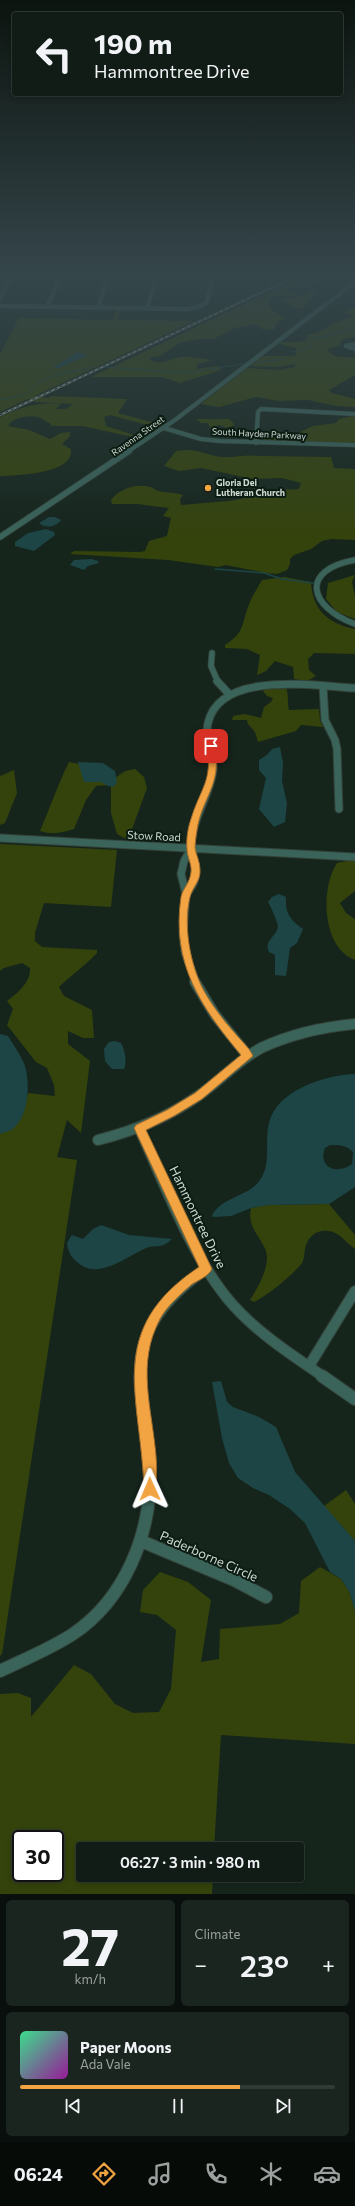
<!DOCTYPE html>
<html lang="en">
<head>
<meta charset="utf-8">
<style>
  body { margin:0; font-family:Commissioner,sans-serif; background:#19251e; color:#f1f3f6; height:100vh; display:flex; flex-direction:column; font-size:15px; white-space:nowrap }
  * { box-sizing:border-box; margin:0 }
  p { font-size:13px; color:#9ca1a0 }
  .icon { flex:none; width:22px; height:22px; fill:none; stroke:currentColor; stroke-width:2; stroke-linecap:round; stroke-linejoin:round }
  .map { position:relative; height:1894px; overflow:hidden }
  .side { display:flex; flex-direction:column; gap:6px; padding:6px; background:#090f0c; flex:1 }
  .side>* { flex:none }
  .top-card { position:absolute; left:12px; top:12px; width:331px; height:84px; border-radius:4px; box-shadow:0 2px 6px #0003,0 0 0 1px #303a34; background:#101c15; color:#f1f3f6; overflow:hidden }
  .speed { position:absolute; left:12px; top:1830px; display:flex; gap:8px; font-size:20px; font-weight:700; text-align:center }
  .speed>* { display:grid; place-content:center; width:52px; height:52px; border-radius:50%; background:#101c15; box-shadow:0 2px 6px #0003,0 0 0 1px #303a34; line-height:1 }
  .speed .limit { border:2px solid #111; border-radius:6px; background:#fff; color:#111 }
  .pin { position:absolute; display:grid; place-items:center; width:34px; height:34px; color:#fff; margin:-17px; border-radius:8px; box-shadow:0 2px 6px #0006 }
  .me { position:absolute; width:44px; margin:-22px; rotate:359deg; stroke-linejoin:round; filter:drop-shadow(0 0 3px #0008) }
  .turn { display:flex; align-items:center; gap:14px; height:84px; padding:0 16px; font-size:18px }
  .turn .icon { width:52px; height:52px; stroke-width:2.5 }
  .turn b { display:block; font-size:28px; line-height:34px }
  .big { font-size:30px; font-weight:600; line-height:1.1 }
  .side .tile { flex:1; display:flex; flex-direction:column; justify-content:center; gap:6px; min-width:0; padding:0 14px; border-radius:6px; background:#19251e }
  .side .dial { align-items:center; gap:0 }
  .dial b { font-size:52px; line-height:1 }
  .song { display:flex; align-items:center; gap:12px }
  .cover { width:48px; height:48px; border-radius:6px; background:linear-gradient(135deg,hsl(150 70% 55%),hsl(300 70% 35%)) }
  .played { height:4px; border-radius:2px; background:linear-gradient(90deg,#f3a442 70%,#303a34 70%) }
  .keys { display:flex; justify-content:space-around; direction:ltr }
  .heat { display:flex; justify-content:space-between; align-items:center; font-size:22px; direction:ltr }
  .side .tiles { flex:1; display:grid; gap:6px; grid-template-columns:1fr 1fr }
  .tile:last-child { grid-column:span 2 }
  .trip { position:absolute; left:76px; top:1842px; width:228px; height:40px; border-radius:4px; background:#101c15; box-shadow:0 2px 6px #0003,0 0 0 1px #303a34; font-weight:600; line-height:40px; text-align:center }
  .tab-bar { display:flex; height:64px; justify-content:space-around; align-items:center; background:#060b08; color:#9ca1a0 }
  .tab-bar .icon { width:28px; height:28px }
  .tab-bar .current { color:#f3a442 }
  .tab-bar b { font-size:18px; color:#f1f3f6 }
  .map>svg:first-child { display:block }
</style>
</head>
<body>
<div class="map">
<svg width="355" height="1894" viewBox="0 0 355 1894">
  <rect width="100%" height="100%" fill="#15251c"/>
  <path fill="#34430b" fill-rule="evenodd" d="M302 277H316L314 278 320 285 290 288 286 290 297 295C286 298 279 293 269 298 267 313 278 311 284 319L277 322 274 330 262 329 256 324 234 328 214 339H197L179 343 160 356 149 358C156 368 171 358 181 357 193 356 201 359 212 360L198 364 196 369 218 366 221 370 180 383 162 377H91Z
    M312 290 316 291 315 294 302 309 292 307 281 299 299 297Z
    M352 308H355V337L342 339 340 345 328 349 329 352 334 356 355 358V375L329 390 332 393 355 399V407L336 406 308 400 279 401 256 397 219 407 201 404 247 368 280 370 295 367V364L277 367 250 366 262 356H294L297 351 296 348 282 345 280 342H299L307 340V335C325 333 335 319 353 317L354 315 345 313Z
    M116 309H120L118 320 194 321 35 396 48 398 51 396 127 399 118 413 166 426 162 429 110 415 104 417 106 426 137 436 133 437 82 426H51L50 423C45 422 43 418 38 417 29 415 13 417 8 426L29 430 50 439 61 433 70 432V436L62 444 71 449C74 474 18 475 0 476V417C20 407 39 402 61 404L56 409H66L73 404 36 402 28 399 0 412V354L19 318 113 320Z
    M353 416 355 417V443L264 441 263 435 298 433 313 426 336 423 339 419Z
    M196 419H229L235 425 227 428 219 425 210 428 208 423H201Z
    M188 450C200 450 210 456 222 457 235 458 244 454 259 456L328 457H331L334 468 355 469V540L331 539 322 541 311 549 294 555 290 559V564L287 570 277 574 266 573 226 565 218 567 168 560 70 554 74 551 140 552 145 551 149 541 167 536 171 518 163 516 169 508 137 504H112L111 500C120 488 137 483 150 487 153 487 155 490 158 491 167 493 174 492 183 495L180 499 181 505 229 501 241 499 258 491 299 489 301 483 282 478 253 479 201 468 179 471 164 466 176 451Z
    M355 575 352 582 355 596V619L337 612 326 599 328 583Z
    M284 577 311 582C312 609 328 624 355 629V654L314 653 308 659 309 670 316 676 307 681 294 679 293 667 275 661 266 671 257 675 260 655 247 649 225 648V645C246 632 241 623 250 602 253 595 258 587 262 580Z
    M266 687H286C289 695 287 702 289 710L319 709 320 721 323 727 301 725 296 731 258 742 255 732 248 724 247 720H232L233 716 245 714 261 718 264 707 271 702 273 698 267 696 263 691Z
    M69 762 79 764 111 781 125 771 135 769 144 777 147 788 128 840 117 834 111 813V785L96 786 86 800 74 829C61 833 53 835 40 831 50 808 58 784 69 762Z
    M14 770 17 793 5 823 0 825V776Z
    M0 844 117 850 111 907 44 903 35 933V941L42 947 97 950V953C85 966 71 975 59 987L64 996 92 1010 94 1038H83L68 1031V1044L90 1061 81 1133 67 1120 57 1157 77 1160 2 1654 0 1656V1134C23 1125 23 1115 28 1093L55 1096 54 1085 47 1068 36 1062 7 1025 13 1009 7 1001C18 993 31 982 30 968L22 963 4 968 0 971Z
    M351 860H355V891L340 903 346 913 355 919V960C322 948 320 889 337 863Z
    M329 1204 355 1235V1249C349 1245 340 1234 333 1232 321 1228 310 1233 306 1245 304 1250 305 1258 302 1263 293 1275 268 1295 254 1302L250 1300C258 1287 267 1272 267 1257 267 1241 246 1231 251 1208L269 1205Z
    M346 1490 355 1504V1541L324 1506Z
    M320 1567 341 1579 349 1591 355 1611V1744L221 1735 214 1849H83V1875H213L212 1894H0V1694L18 1693 31 1698V1717L74 1665 91 1674 115 1704 133 1713 159 1712 171 1689 176 1630 157 1615 140 1612 143 1590 160 1572 188 1582 211 1600 201 1662 219 1659 220 1629 280 1624 299 1613 301 1581ZM21 1839H55V1873H21Z"/>
  <path fill="#1d4545" fill-rule="evenodd" d="M77 352 88 355 59 368H53Z
    M49 517H55L61 520C56 527 46 529 39 523Z
    M46 529 54 532 55 535 34 551 15 546V542L28 533Z
    M91 559 98 561 99 563 88 566 84 570 70 565 74 560Z
    M280 747 283 763 282 781 287 803 285 822 274 827 259 809 266 778 259 770V760L267 755 272 749Z
    M78 762 103 763 115 771 117 782 114 787 108 786 101 782H84Z
    M279 894 286 897C285 913 290 920 303 929L297 943 290 948 286 976 275 975V955L269 952C263 940 277 937 278 926 278 923 270 905 268 902L272 897Z
    M0 1034 8 1036C14 1046 21 1055 25 1066 30 1084 29 1114 14 1128 11 1131 4 1132 0 1134Z
    M115 1041 121 1043C125 1050 127 1062 124 1069H112L105 1061 104 1049 109 1042Z
    M355 1074V1187L329 1204 269 1205 251 1208 231 1216 213 1217 212 1215C223 1196 248 1197 260 1180 272 1163 264 1142 269 1123 277 1090 325 1075 355 1074ZM330 1145C340 1145 346 1145 353 1152L352 1164C338 1175 317 1168 325 1148Z
    M101 1225 129 1235 172 1239C159 1251 157 1243 144 1249 126 1257 101 1278 81 1265 73 1260 68 1253 67 1243L72 1235 83 1239 93 1229Z
    M221 1381 227 1402 233 1407 259 1417 276 1427 295 1472 355 1541V1611L349 1591 341 1579 330 1572 305 1523 290 1509 269 1495 253 1488 238 1478 229 1463 222 1438 212 1382Z"/>
  <g fill="none" stroke-linecap="round" stroke-linejoin="round">
    <path stroke="#1d4545" stroke-width="1" d="M292 352 310 347 311 344 307 340 308 338C326 339 337 331 355 329
      M255 363 283 359
      M106 367 185 373 243 364
      M0 400 26 394 38 383 53 376 93 367"/>
    <path stroke="#1d4545" stroke-width="1.5" d="M215 569 264 573 282 579 313 583"/>
    <g stroke="#334239" stroke-width="5">
      <path id="minor-far4" d="M0 299 11 277
        M0 306 188 309 201 306 207 302 213 277
        M47 307 60 277
        M98 308 108 277
        M147 309 156 277
        M355 344 346 346 355 349
        M164 428 201 439 220 441 355 445
        M256 443 258 412 261 409 355 414
        M127 452 175 420 355 282"/>
    </g>
    <g stroke="#334239" stroke-width="7">
      <path id="minor-far3" d="M0 537 129 451
        M355 560C299 570 309 607 355 624
        M212 653 211 666 218 682"/>
    </g>
    <g stroke="#334239" stroke-width="9">
      <path id="minor-far2" d="M217 681 230 695
        M323 686 325 720 335 740 337 749 339 809
        M0 838 355 857
        M191 849 184 861 181 874 186 894 183 934 185 952 196 983
        M186 895C188 891 192 887 194 882 200 868 189 852 192 837 195 814 210 794 213 771 215 755 204 739 208 723 220 670 315 686 355 688"/>
    </g>
    <g stroke="#334239" stroke-width="12">
      <path id="minor-far1" d="M195 982 215 1015 248 1056
        M139 1128C165 1184 192 1259 233 1305 259 1334 292 1355 324 1377
        M98 1140C134 1131 168 1117 198 1096 220 1081 237 1061 261 1048 291 1034 323 1027 355 1024
        M309 1366 355 1291
        M140 1377C137 1329 169 1295 206 1269"/>
    </g>
    <g stroke="#334239" stroke-width="14">
      <path id="minor" d="M322 1376 355 1399
        M141 1541 234 1580 266 1597
        M0 1671C25 1659 50 1649 73 1634 125 1599 151 1534 150 1473 149 1441 142 1409 140 1376"/>
    </g>
    <use href="#minor-far4" stroke="#3a645a" stroke-width="4"/>
    <use href="#minor-far3" stroke="#3a645a" stroke-width="5.5"/>
    <use href="#minor-far2" stroke="#3a645a" stroke-width="7"/>
    <use href="#minor-far1" stroke="#3a645a" stroke-width="10"/>
    <use href="#minor" stroke="#3a645a" stroke-width="12"/>
    <g stroke="#97a49c" stroke-width="2">
      <path id="rail" d="M0 415 294 277"/>
    </g>
    <use href="#rail" stroke="#0b1c13" stroke-width="1" stroke-dasharray="3" stroke-linecap="butt"/>
  </g>
  <linearGradient id="sky" x2="0" y2="1"><stop stop-color="#0c140f"/><stop offset="0.51" stop-color="#35464b"/><stop offset="1" stop-color="#35464b" stop-opacity="0"/></linearGradient>
  <rect width="355" height="542" fill="url(#sky)"/>
  <path fill="#f3a442" stroke="#9e6b2b" d="M211 744 215 746C222 786 202 797 197 830 196 836 195 843 195 848 196 855 200 862 200 869 201 881 193 886 190 897 183 925 190 965 204 991 212 1005 223 1020 234 1032 240 1040 249 1047 253 1056L202 1099 174 1116 146 1130 212 1269C208 1277 198 1280 191 1285 180 1295 167 1306 160 1319 136 1364 152 1408 156 1456 157 1467 156 1478 157 1489L155 1494 150 1496 146 1494 144 1489C141 1396 104 1330 199 1267L134 1128 136 1125 167 1110 195 1093 241 1055C201 1007 171 964 181 897 183 888 190 883 191 872 192 864 187 857 187 849 186 840 188 827 191 819 200 789 213 781 207 746Z"/>
  <circle fill="#f3a442" stroke="#0b1c13" stroke-width="1.5" cx="208" cy="488" r="4"/>
  <g text-anchor="middle" stroke-width="4" stroke-linejoin="round" paint-order="stroke">
    <g font-size="9" fill="#ced9d2" stroke="#0b1c13">
      <text transform="translate(259 434) rotate(3)" y="3">South Hayden Parkway</text>
      <text transform="translate(138 436) rotate(-35)" y="3">Ravenna Street</text>
    </g>
    <g font-size="9" font-weight="bold" fill="#ced9d2" stroke="#0b1c13" text-anchor="start">
      <text x="216" y="486">Gloria Dei<tspan x="216" dy="10">Lutheran Church</tspan></text>
    </g>
    <g font-size="11" fill="#ced9d2" stroke="#0b1c13">
      <text transform="translate(154 836) rotate(3)" y="4">Stow Road</text>
    </g>
    <g font-size="13" fill="#ced9d2" stroke="#0b1c13">
      <text transform="translate(198 1217) rotate(64)" y="5">Hammontree Drive</text>
      <text transform="translate(209 1556) rotate(24)" y="5">Paderborne Circle</text>
    </g>
  </g>
</svg>
<div class="speed"><div class="limit">30</div></div>
<div class="pin" style="left:211px;top:746px;background:#d93025"><svg class="icon" aria-label="arrive" viewBox="0 0 24 24"><path d="M6 21V4h12l-3 4 3 4H6"/></svg></div>
<svg class="me" style="left:150px;top:1489px" viewBox="-20 -20 40 40"><path d="M0-17L14 15 0 8-14 15z" fill="#f3a442" stroke="#fff" stroke-width="4"/></svg>
<div class="trip">06:27 · 3 min · 980 m</div>
<div class="top-card">
<div class="turn"><svg class="icon" aria-label="left" viewBox="0 0 24 24"><path d="M17 20v-9H6M10 6l-5 5 5 5"/></svg><div><b>190 m</b>Hammontree Drive</div></div>
</div>
</div>
<section class="side">
<div class="tiles">
<div class="tile dial"><b>27</b><p>km/h</p></div>
<div class="tile"><p>Climate</p>
<div class="heat"><a>−</a><b class="big">23°</b><a>+</a></div>
</div>
<div class="tile">
<div class="song"><i class="cover"></i><div><b>Paper Moons</b><p>Ada Vale</p></div></div>
<div class="played"></div>
<div class="keys"><svg class="icon" aria-label="previous" viewBox="0 0 24 24"><path d="M18 5L8 12l10 7zM5 5v14"/></svg><svg class="icon" aria-label="pause" viewBox="0 0 24 24"><path d="M8 5v14M16 5v14"/></svg><svg class="icon" aria-label="next" viewBox="0 0 24 24"><path d="M6 5l10 7-10 7zM19 5v14"/></svg></div>
</div>
</div>
</section>
<nav class="tab-bar">
<b>06:24</b>
<svg class="icon current" aria-label="directions" viewBox="0 0 24 24"><path d="M12 3l9 9-9 9-9-9zM9 14v-3h6M13 9l2 2-2 2"/></svg>
<svg class="icon" aria-label="music" viewBox="0 0 24 24"><path d="M9 18V5l10-2v13"/><circle cx="6" cy="18" r="3"/><circle cx="16" cy="16" r="3"/></svg>
<svg class="icon" aria-label="phone" viewBox="0 0 24 24"><path d="M5 4h4l2 5-3 2q2 4 5 5l2-3 5 2v4C11 20 4 13 5 4z"/></svg>
<svg class="icon" aria-label="climate" viewBox="0 0 24 24"><path d="M12 3v18M4 7l16 10M4 17L20 7"/></svg>
<svg class="icon" aria-label="car" viewBox="0 0 24 24"><path d="M5 17H2v-5l4-1 3-4h7l3 4 3 1v5h-3M9 17h6M6 11h13"/><circle cx="7" cy="17" r="2"/><circle cx="17" cy="17" r="2"/></svg>
</nav>
</body>
</html>
